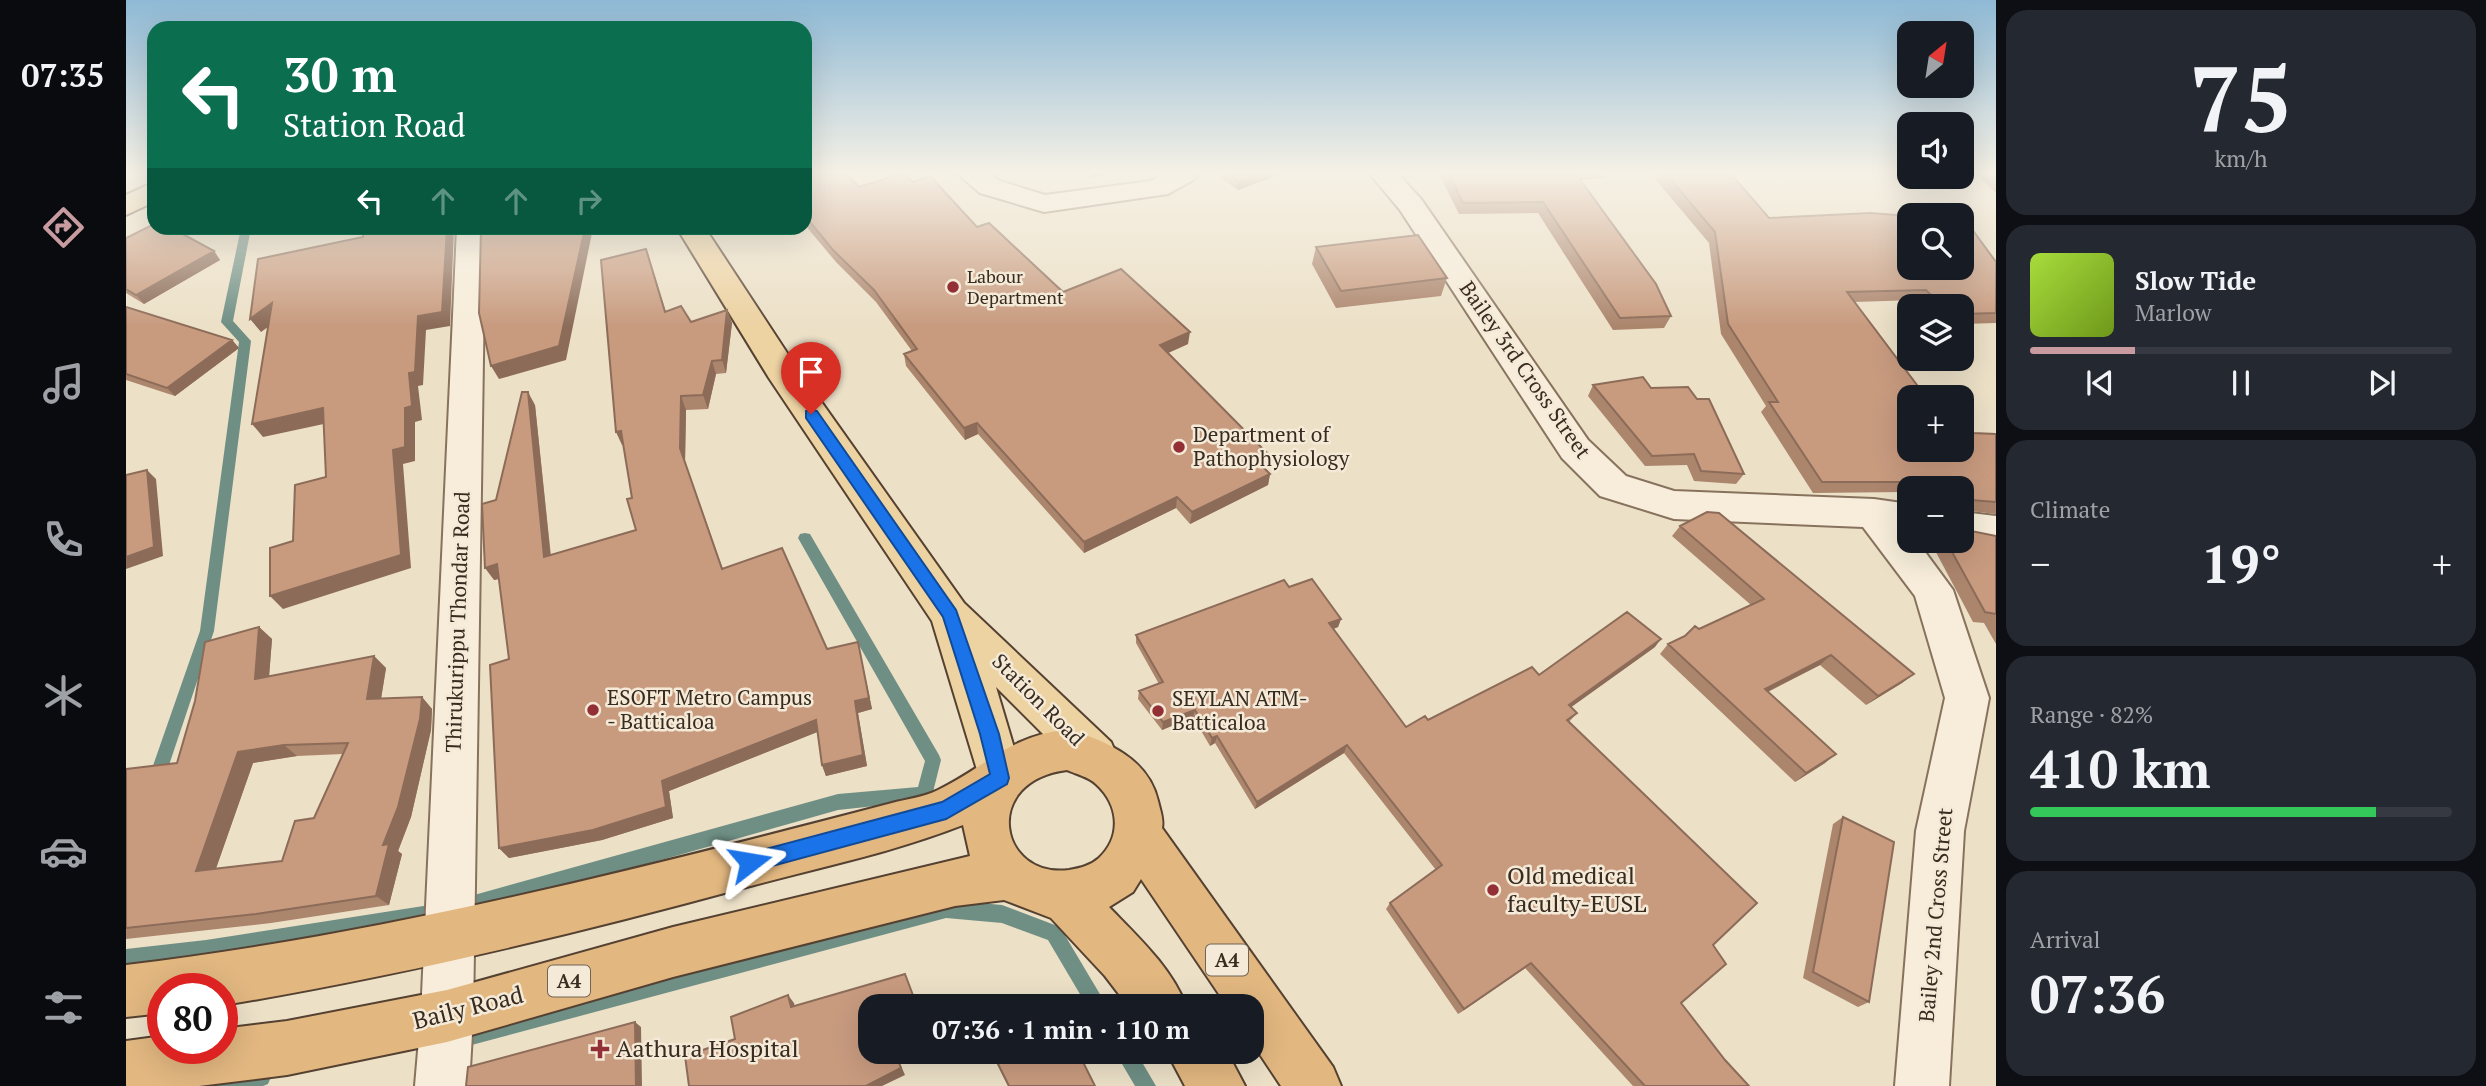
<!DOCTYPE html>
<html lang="en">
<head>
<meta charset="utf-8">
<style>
  body { margin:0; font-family:"PT Serif",serif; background:#242831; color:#f1f3f6; height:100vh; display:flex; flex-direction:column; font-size:26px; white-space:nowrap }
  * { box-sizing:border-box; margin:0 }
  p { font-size:23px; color:#9ea1a6 }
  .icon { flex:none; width:38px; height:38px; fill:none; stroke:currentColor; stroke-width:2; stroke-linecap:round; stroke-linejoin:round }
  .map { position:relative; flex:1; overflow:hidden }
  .panel { display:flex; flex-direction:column; gap:10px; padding:10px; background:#0d0f14; width:490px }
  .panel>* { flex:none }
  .guide { position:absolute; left:21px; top:21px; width:665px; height:214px; border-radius:21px; box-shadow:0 7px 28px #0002; background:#0b6e4f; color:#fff; overflow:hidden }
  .needle { width:46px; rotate:30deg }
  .controls { position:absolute; left:1771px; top:21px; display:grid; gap:14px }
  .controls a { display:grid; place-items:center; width:77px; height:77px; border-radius:14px; background:#171b24; box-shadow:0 7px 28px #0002; font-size:35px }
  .speed { position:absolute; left:21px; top:973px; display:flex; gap:14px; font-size:35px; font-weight:700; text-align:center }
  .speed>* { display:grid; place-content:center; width:91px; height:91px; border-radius:50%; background:#171b24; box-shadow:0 7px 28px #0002; line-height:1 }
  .speed .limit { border:10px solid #d22; background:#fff; color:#111 }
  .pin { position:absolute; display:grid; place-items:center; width:60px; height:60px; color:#fff; margin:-72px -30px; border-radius:50% 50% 50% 0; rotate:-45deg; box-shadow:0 0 7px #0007 }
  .pin .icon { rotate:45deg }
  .me { position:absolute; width:77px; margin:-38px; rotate:76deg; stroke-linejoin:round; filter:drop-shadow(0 0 5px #0008) }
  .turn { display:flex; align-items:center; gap:24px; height:147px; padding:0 21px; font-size:32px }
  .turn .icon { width:91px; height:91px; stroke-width:2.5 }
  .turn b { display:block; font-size:49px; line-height:60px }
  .lanes { display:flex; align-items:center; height:66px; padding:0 21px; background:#0003; justify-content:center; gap:35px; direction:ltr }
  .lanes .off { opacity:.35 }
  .big { font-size:52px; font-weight:700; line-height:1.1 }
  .panel .card { flex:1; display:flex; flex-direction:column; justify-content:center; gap:10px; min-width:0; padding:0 24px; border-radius:21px; background:#242831 }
  .panel .dial { align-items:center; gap:0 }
  .dial b { font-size:91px; line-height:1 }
  .song { display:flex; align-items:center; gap:21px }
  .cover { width:84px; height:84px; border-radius:10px; background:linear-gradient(135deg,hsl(80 70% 55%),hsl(80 70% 35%)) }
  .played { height:7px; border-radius:4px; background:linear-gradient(90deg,#c79b9f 25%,#363941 25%) }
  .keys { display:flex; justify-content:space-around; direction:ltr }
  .heat { display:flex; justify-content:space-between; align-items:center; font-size:38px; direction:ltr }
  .charge { height:10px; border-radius:5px; background:linear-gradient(90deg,#34c759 82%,#363941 0) }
  .trip { position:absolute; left:732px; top:994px; width:406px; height:70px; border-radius:21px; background:#171b24; box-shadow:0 7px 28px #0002; font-weight:700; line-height:70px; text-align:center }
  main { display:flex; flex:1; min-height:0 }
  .menu { display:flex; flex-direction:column; width:126px; justify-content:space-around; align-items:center; background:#090b0e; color:#9ea1a6 }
  .menu .icon { width:49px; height:49px }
  .menu .on { color:#c79b9f }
  .menu b { font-size:32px; color:#f1f3f6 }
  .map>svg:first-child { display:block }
</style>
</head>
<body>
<main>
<nav class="menu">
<b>07:35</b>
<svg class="icon on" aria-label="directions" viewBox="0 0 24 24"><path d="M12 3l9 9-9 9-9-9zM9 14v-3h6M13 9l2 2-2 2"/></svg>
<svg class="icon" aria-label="music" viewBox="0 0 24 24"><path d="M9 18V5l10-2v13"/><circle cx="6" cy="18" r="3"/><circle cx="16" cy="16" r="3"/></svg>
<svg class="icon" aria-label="phone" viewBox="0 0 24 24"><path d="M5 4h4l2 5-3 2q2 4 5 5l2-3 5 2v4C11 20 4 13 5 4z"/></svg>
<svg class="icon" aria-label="climate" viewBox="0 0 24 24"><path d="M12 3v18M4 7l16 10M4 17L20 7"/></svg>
<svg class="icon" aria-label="car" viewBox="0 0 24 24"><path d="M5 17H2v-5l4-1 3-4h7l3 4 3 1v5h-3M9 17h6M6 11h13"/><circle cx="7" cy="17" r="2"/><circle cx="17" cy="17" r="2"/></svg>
<svg class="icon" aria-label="filters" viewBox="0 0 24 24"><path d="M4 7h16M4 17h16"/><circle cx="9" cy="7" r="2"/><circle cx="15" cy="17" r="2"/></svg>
</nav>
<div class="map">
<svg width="1870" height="1086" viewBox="0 0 1870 1086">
  <rect width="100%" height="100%" fill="#ece0c7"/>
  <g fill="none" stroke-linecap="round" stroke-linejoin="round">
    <path fill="#6f8f85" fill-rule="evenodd" d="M115 228H125L107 321 125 341 88 631 38 780 36 785 30 788 24 785 22 780 74 631 113 342 95 322Z
      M679 533 684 534 813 755 815 760 805 800 712 810 323 920 80 958 0 967V949L80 940 323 902 712 794 792 787 799 761 672 538 674 534Z
      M820 900 876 905 934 927 981 1006H961L922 940 876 923 820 918 327 1050 320 1047 317 1040 320 1033 327 1030Z
      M989 1052H1010L1030 1086H1009Z
      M135 1067 142 1070 145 1077 142 1084 137 1086H79L82 1079 89 1076Z"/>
    <g stroke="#87725d" stroke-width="4">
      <path id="minor" d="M832 174H863L874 181 919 195 1025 181 1037 174H1071L1067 180 1042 194 918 212 854 193Z
        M331 228H359L347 1016 343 1086H289L295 1016Z"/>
    </g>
    <g stroke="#87725d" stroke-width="4">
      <path id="tertiary" d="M1244 174H1272L1295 199 1462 440 1500 476 1548 491 1748 499 1783 504V541H1791L1827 590 1863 698 1838 831 1823 1086H1769L1790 831 1819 698 1789 596 1737 527 1548 519 1474 496 1436 458 1274 210Z
        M1836 512 1870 516V546L1836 540Z"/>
    </g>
    <g stroke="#554131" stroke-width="4">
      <path id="primary" d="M28 182V202L0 215V195Z
        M551 228H579L667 362 838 603 985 742 991 756 985 770 969 776 953 770 870 687 897 778 890 793 874 799 858 793 806 621 643 378Z"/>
    </g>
    <g stroke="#554131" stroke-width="4">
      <path id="trunk" d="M944 729C982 743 1022 758 1032 801 1034 810 1038 819 1036 828L1207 1067 1215 1086H1155L1125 1041V1006H1101L1015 879 1007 892 983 907C1011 936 1046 968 1060 1006H1002L979 976 925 918 878 900 829 906 547 977 321 1042 161 1075 73 1086H0V1041L37 1036V1048H96V1029L161 1021 321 990 547 927 844 856 837 825C766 853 690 868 617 888 445 935 273 976 98 1005L96 989H37V1013L0 1017V965C260 934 513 869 766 803 781 799 798 797 812 790 863 765 882 736 944 729ZM941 770C950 774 963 777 970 784 993 805 996 836 973 858 964 866 954 868 943 870 873 879 854 781 941 770Z
        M1041 1052H1101L1119 1086H1059Z"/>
    </g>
    <use href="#minor" fill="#f7edda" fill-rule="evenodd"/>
    <use href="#tertiary" fill="#f7edda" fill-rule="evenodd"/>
    <use href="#primary" fill="#edd2a2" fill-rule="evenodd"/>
    <use href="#trunk" fill="#e2b780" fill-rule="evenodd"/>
  </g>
  <path fill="#ac856d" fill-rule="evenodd" d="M679 174 733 187 787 182 851 227 937 292 1062 344 1042 353 1139 464 1136 466 1144 474 1142 485 1064 524 1050 508 958 553 852 434 839 440 780 366 778 354 786 351 750 302 710 262 679 225Z
    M1090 174H1155L1112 190Z
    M1313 174H1479L1478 178 1455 180 1545 316 1538 328 1487 330 1412 213 1333 214Z
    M1525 174H1605L1643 218 1870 262V323L1836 324V306H1797L1791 300 1728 302 1783 397 1847 433 1870 434V514L1845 511V531L1870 536V644L1858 623 1847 622 1804 541H1836V488H1783V501L1779 492 1687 493 1635 412 1640 406 1595 334 1583 243Z
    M1850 174H1870V193Z
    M0 238 88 251 94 260 18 304 0 293Z
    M1190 247 1321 278 1315 296 1210 308 1186 264Z
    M520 249 540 312 565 322 601 310 606 323 600 373 590 374 582 409 560 410 559 462 597 569 701 649 732 642 746 709 732 713 741 766 700 776 696 765 691 732 543 791 547 818 476 840 383 858 373 848 383 659 373 579 368 580 370 500 409 405 425 556 510 530 498 445H496Z
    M0 307 106 340 113 348 49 396 0 380Z
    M1467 385 1525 388 1618 474 1610 484 1568 481 1561 465 1519 466 1462 396Z
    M1554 526 1788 674 1776 683 1740 705 1694 665 1642 692 1699 763 1669 782 1534 654 1542 644 1625 605 1546 536Z
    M1163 587 1215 619 1212 627 1207 629 1280 727 1302 720 1413 675 1529 647 1445 707 1451 713 1443 722 1587 945 1555 1003 1599 1060 1623 1086H1507L1399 968 1332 1014 1260 909 1264 903 1310 870 1218 753 1129 809 1089 743 1084 746 1067 717 1036 730 1012 699 1013 691 1033 684 1010 643V635Z
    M133 627 146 639 143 676 248 656 260 668 255 699 296 697 306 709 305 730 285 817 272 851 276 854 263 905 145 923 0 939V769L51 763 69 701ZM217 754 188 818 156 861 90 868 127 763 171 756Z
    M1717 817 1743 1002 1732 1007 1677 978 1707 824Z
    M865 1052H912L969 1086H882Z"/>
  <path fill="#8c6c59" d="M966 174H984L966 178Z
    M1134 174H1155L1112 190 1113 182Z
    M321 228H328L324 326 300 330 297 385 292 386 296 420 289 422V461L277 464 285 568 157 609 144 596 267 450 279 408 292 316Z
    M459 228H467L440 360 373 379 365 366Z
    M88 251 94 260 18 304 10 295Z
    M146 303 156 317 135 332 124 319Z
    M601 310 606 323 600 373 596 360Z
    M1064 332 1062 344 1033 357 1034 345Z
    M106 340 113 348 49 396 41 388Z
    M586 361 590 374 582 409 577 395Z
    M402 392 409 405 426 570 418 557Z
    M555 396 560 410 559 462 601 582 554 448Z
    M197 408 207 422 137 437 126 424Z
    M851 423 852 434 839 440 838 428Z
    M495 431 501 445H496L490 432Z
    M1141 453 1139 464 1126 470 1129 459Z
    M21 470 30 479 37 556 0 569V557Z
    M1144 474 1142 485 1064 524 1066 512Z
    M1051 497 1050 508 958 553V542Z
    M371 564 380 577 368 580 359 568Z
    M1215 619 1212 627 1200 632 1203 623Z
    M133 627 146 639 142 690 129 679Z
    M1535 639 1529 647 1437 713 1443 705Z
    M732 642 746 709 732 713 741 766 700 776 696 765 729 701Z
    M1705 655 1694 665 1629 698 1639 689Z
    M248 656 260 668 253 711 241 699Z
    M1788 674 1776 683 1740 705 1752 696Z
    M296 697 306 709 305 730 285 817 272 851 276 854 263 905 250 896 257 845Z
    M1069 710 1067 717 1036 730 1037 722Z
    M690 720 694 731 543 791 547 818 476 840 383 858 373 848 536 781Z
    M1091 736 1089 743 1084 746 1086 738Z
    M158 745 171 756 127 763 86 880 70 871 112 752Z
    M1221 745 1218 753 1129 809 1131 802Z
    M1710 754 1699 763 1669 782 1680 773Z
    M1405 963 1399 968 1332 1014 1338 1009Z
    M662 995 668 1003 670 1014 665 1007Z
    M509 1022 515 1027 516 1086H510Z
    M769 1052 779 1075 756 1086H740Z"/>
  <path fill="#c89b7f" stroke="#8c6c59" stroke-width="2" fill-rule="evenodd" d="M679 174H721L733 187 774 174H780L787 182 804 176 851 227 863 223 937 292 995 269 1064 332 1034 345 1141 453 1129 459 1144 474 1066 512 1051 497 958 542 851 423 838 428 778 354 791 349 748 290 707 250 679 216Z
    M1103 174H1134L1113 182Z
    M1323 174H1450L1530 284 1545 316 1494 318 1417 202 1337 203Z
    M1540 174H1605L1643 218 1744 213 1783 216V268H1836V221H1840L1870 262V313L1836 314V306H1816L1800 290 1721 292 1800 397H1783V450H1836V419L1847 433 1870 434V502L1845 500V531L1870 536V614L1859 612 1820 541H1836V488H1792L1789 482H1696L1643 402H1652L1602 324 1589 232Z
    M28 224V228H46L88 251 10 295 0 289V238Z
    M237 228H321L316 312 292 316 289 372 283 373 286 406 279 408V447L267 450 275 555 144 596V548L167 541 169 485 200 477 197 408 126 424 146 303 124 319 132 259 237 237Z
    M355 228H459L433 346 365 366 353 313Z
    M1292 235 1321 278 1215 291 1190 247Z
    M520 249 539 312 555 306 565 322 601 310 596 360 586 361 577 395 555 396 554 448 596 569 656 548 701 649 732 642 743 698 729 701 737 755 696 765 690 720 536 781 540 807 467 830 373 848 364 665 383 659 371 564 359 568 356 504 370 500 396 392H402L418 557 510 530 501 499 506 498 495 431 490 432 475 260Z
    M0 307 106 340 41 388 0 374Z
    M1517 377 1525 388 1562 387 1571 399H1583L1618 474 1575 471 1568 454 1526 456 1467 385Z
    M21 470 28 547 0 557V475Z
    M1581 512 1593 513 1788 674 1752 696 1705 655 1639 689 1710 754 1680 773 1542 644 1559 636 1569 626 1573 629 1638 599 1554 526Z
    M1186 579 1215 619 1203 623 1280 727 1299 716 1302 720 1406 667 1413 675 1501 612 1535 639 1443 705 1451 713 1441 720 1631 903 1587 945 1600 964 1555 1003 1599 1060 1623 1086H1519L1405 963 1338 1009 1264 903 1316 865 1221 745 1131 802 1091 736 1086 738 1069 710 1037 722 1013 691 1037 682 1010 635 1158 580 1163 587Z
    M133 627 129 679 248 656 241 699 296 697 294 719 272 807 257 845 263 844 250 896 130 914 0 928V769L51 763 69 701 79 642ZM222 743 188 818 169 821 156 861 70 871 112 752 158 745Z
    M1717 817 1768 842 1743 1002 1687 972Z
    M779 974 791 1006H744V1052H769L775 1068 740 1086H563L559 1056 609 1039 605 1017 662 995 665 1007Z
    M509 1022 510 1086H340L342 1067Z
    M866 1052H952L969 1086H883Z"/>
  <linearGradient id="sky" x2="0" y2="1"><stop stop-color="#8eb9d5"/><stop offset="0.53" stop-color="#f6f1e6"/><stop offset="1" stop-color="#f6f1e6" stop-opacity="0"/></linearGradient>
  <rect width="1870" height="326" fill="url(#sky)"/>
  <path fill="#1a73e8" stroke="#114b97" stroke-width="2" d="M685 409 691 411 830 610 873 734 883 778 881 784 820 819 624 872 617 869 614 862 617 855 816 802 864 774 854 734 817 617 680 418V411Z"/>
  <g fill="#933035" stroke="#f4ead7" stroke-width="2.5">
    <circle cx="827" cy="287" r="7"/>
    <circle cx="1053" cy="447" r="7"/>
    <circle cx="467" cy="710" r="7"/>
    <circle cx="1032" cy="711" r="7"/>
    <circle cx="1367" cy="890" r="7"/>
    <path d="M470.5 1038.5h7v7h7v7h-7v7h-7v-7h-7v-7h7z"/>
  </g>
  <g text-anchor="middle" stroke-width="5" stroke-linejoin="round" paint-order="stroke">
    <g font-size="18" fill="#382b20" stroke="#f4ead7" text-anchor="start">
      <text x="841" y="283">Labour<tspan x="841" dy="21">Department</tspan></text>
    </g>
    <g fill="#f4ead7" stroke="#706457" stroke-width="2">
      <rect x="1080" y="944.5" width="42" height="31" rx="5"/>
      <rect x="422" y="965.5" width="42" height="31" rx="5"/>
    </g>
    <g font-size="19" font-weight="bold" fill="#382b20">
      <text x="1101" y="967">A4</text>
      <text x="443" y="988">A4</text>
    </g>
    <g font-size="21" fill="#382b20" stroke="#f4ead7">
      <text transform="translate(1399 370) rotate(55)" y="7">Bailey 3rd Cross Street</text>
      <text transform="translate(332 622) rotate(-88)" y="7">Thirukurippu Thondar Road</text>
      <text transform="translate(912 700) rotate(45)" y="7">Station Road</text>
      <text transform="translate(1810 915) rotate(-85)" y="7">Bailey 2nd Cross Street</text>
    </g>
    <g font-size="21" fill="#382b20" stroke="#f4ead7" text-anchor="start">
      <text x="1067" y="442">Department of<tspan x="1067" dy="24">Pathophysiology</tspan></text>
      <text x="481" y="705">ESOFT Metro Campus<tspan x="481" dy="24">- Batticaloa</tspan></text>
      <text x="1046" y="706">SEYLAN ATM-<tspan x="1046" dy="24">Batticaloa</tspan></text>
    </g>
    <g font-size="24" fill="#382b20" stroke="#f4ead7" text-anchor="start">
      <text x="1381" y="884">Old medical<tspan x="1381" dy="28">faculty-EUSL</tspan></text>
      <text x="490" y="1057">Aathura Hospital</text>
    </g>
    <g font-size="24" fill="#382b20" stroke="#f4ead7">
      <text transform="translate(342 1008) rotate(-14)" y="8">Baily Road</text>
    </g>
  </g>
</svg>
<div class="controls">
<a><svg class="needle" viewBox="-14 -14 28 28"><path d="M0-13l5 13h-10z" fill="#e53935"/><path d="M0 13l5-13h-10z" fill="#9ea1a6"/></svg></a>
<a><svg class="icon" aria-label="sound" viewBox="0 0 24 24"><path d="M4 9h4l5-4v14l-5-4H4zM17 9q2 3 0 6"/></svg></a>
<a><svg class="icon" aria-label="search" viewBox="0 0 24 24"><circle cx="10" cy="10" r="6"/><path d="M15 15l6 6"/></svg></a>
<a><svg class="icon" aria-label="layers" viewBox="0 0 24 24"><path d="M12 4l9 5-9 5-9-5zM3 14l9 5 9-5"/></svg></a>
<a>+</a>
<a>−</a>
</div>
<div class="speed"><div class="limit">80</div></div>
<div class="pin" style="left:685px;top:414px;background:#d93025"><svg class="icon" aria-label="arrive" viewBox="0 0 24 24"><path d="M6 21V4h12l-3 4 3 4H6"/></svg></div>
<svg class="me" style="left:624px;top:862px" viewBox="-20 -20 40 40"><path d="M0-17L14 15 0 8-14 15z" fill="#1a73e8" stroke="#fff" stroke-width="4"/></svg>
<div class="trip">07:36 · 1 min · 110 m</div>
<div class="guide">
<div class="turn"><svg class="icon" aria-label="left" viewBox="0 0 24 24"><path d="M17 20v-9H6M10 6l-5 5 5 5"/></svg><div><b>30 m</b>Station Road</div></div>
<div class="lanes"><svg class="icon" aria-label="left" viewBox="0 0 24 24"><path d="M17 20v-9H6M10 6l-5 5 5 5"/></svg><svg class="icon off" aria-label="ahead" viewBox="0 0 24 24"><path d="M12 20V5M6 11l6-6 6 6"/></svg><svg class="icon off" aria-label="ahead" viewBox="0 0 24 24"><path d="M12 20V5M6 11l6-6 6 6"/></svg><svg class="icon off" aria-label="right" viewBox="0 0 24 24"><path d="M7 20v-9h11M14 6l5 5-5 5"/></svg></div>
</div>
</div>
<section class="panel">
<div class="card dial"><b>75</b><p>km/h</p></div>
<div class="card">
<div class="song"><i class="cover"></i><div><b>Slow Tide</b><p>Marlow</p></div></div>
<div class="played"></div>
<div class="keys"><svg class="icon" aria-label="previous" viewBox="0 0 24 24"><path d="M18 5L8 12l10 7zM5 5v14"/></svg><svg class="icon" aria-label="pause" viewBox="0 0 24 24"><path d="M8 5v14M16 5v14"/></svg><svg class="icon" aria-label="next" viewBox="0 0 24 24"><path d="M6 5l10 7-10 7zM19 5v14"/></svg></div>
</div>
<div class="card"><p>Climate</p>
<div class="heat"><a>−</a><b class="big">19°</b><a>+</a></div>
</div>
<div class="card"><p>Range · 82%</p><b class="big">410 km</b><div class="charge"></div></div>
<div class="card"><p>Arrival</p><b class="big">07:36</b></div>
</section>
</main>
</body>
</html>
